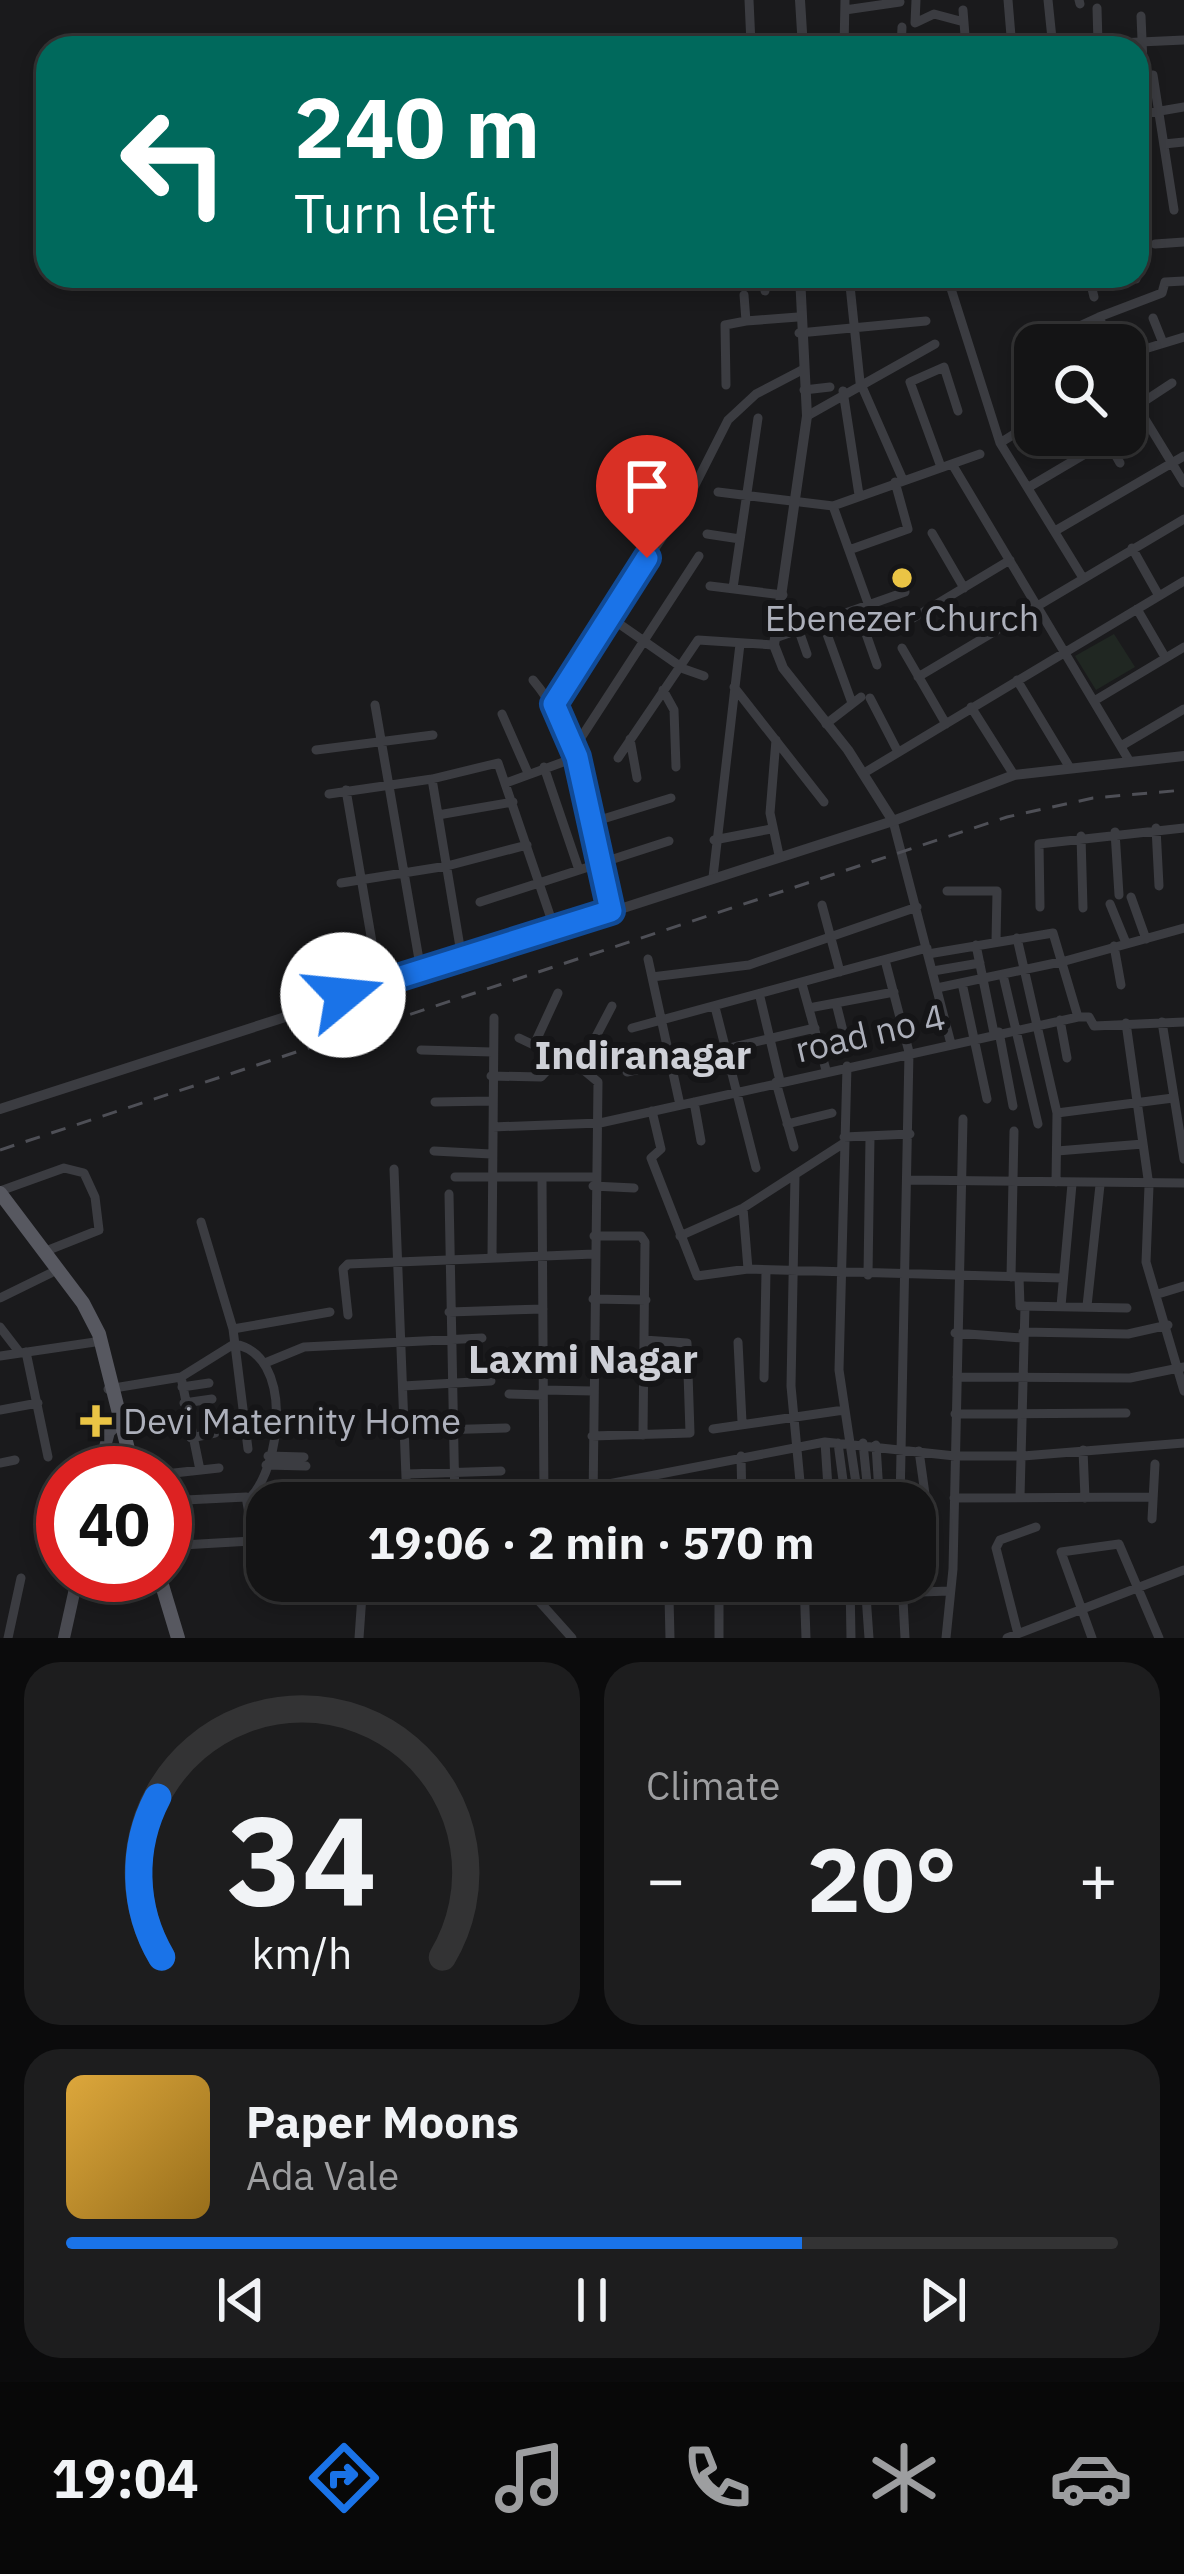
<!DOCTYPE html>
<html lang="en">
<head>
<meta charset="utf-8">
<style>
  body { margin:0; font-family:"IBM Plex Sans",sans-serif; background:#1d1d1e; color:#f1f3f6; height:100vh; display:flex; flex-direction:column; font-size:45px; white-space:nowrap }
  * { box-sizing:border-box; margin:0 }
  p { font-size:39px; color:#9d9ea0 }
  .icon { flex:none; width:66px; height:66px; fill:none; stroke:currentColor; stroke-width:2; stroke-linecap:round; stroke-linejoin:round }
  .map { position:relative; height:1638px; overflow:hidden }
  .drawer { display:flex; flex-direction:column; gap:24px; padding:24px; background:#0b0b0c; flex:1 }
  .drawer>* { flex:none }
  .guide { position:absolute; left:36px; top:36px; width:1113px; height:252px; border-radius:36px; box-shadow:0 6px 18px #0003,0 0 0 3px #333334; background:#00695c; color:#fff; overflow:hidden }
  .fabs { position:absolute; left:1014px; top:324px; display:grid; gap:24px }
  .fabs a { display:grid; place-items:center; width:132px; height:132px; border-radius:24px; background:#141415; box-shadow:0 6px 18px #0003,0 0 0 3px #333334; font-size:60px }
  .speed { position:absolute; left:36px; top:1446px; display:flex; gap:24px; font-size:60px; font-weight:700; text-align:center }
  .speed>* { display:grid; place-content:center; width:156px; height:156px; border-radius:50%; background:#141415; box-shadow:0 6px 18px #0003,0 0 0 3px #333334; line-height:1 }
  .speed .limit { border:18px solid #d22; background:#fff; color:#111 }
  .pin { position:absolute; display:grid; place-items:center; width:102px; height:102px; color:#fff; margin:-123px -51px; border-radius:50% 50% 50% 0; rotate:-45deg; box-shadow:0 0 12px #0007 }
  .pin .icon { rotate:45deg }
  .me { position:absolute; width:132px; margin:-66px; rotate:73deg; stroke-linejoin:round; filter:drop-shadow(0 0 9px #0008) }
  .turn { display:flex; align-items:center; gap:42px; height:252px; padding:0 60px; font-size:54px }
  .turn .icon { width:156px; height:156px; stroke-width:2.5 }
  .turn b { display:block; font-size:84px; line-height:102px }
  .big { font-size:90px; font-weight:800; line-height:1.1 }
  .drawer .widget { flex:1; display:flex; flex-direction:column; justify-content:center; gap:18px; min-width:0; padding:0 42px; border-radius:36px; background:#1d1d1e }
  .drawer .dial { align-items:center; gap:0 }
  .dial svg { height:312px; overflow:visible; fill:none; stroke:#333334; stroke-width:7; stroke-linecap:round; text-anchor:middle }
  .dial text { fill:#f1f3f6; stroke:none }
  .song { display:flex; align-items:center; gap:36px }
  .cover { width:144px; height:144px; border-radius:18px; background:linear-gradient(135deg,hsl(40 70% 55%),hsl(40 70% 35%)) }
  .played { height:12px; border-radius:6px; background:linear-gradient(90deg,#1a73e8 70%,#333334 70%) }
  .keys { display:flex; justify-content:space-around; direction:ltr }
  .heat { display:flex; justify-content:space-between; align-items:center; font-size:66px; direction:ltr }
  .drawer .tiles { flex:1; display:grid; gap:24px; grid-template-columns:1fr 1fr }
  .widget:last-child { grid-column:span 2 }
  .trip { position:absolute; left:246px; top:1482px; width:690px; height:120px; border-radius:36px; background:#141415; box-shadow:0 6px 18px #0003,0 0 0 3px #333334; font-weight:800; line-height:120px; text-align:center }
  .dock { display:flex; height:192px; justify-content:space-around; align-items:center; background:#080808; color:#9d9ea0 }
  .dock .icon { width:84px; height:84px }
  .dock .active { color:#1a73e8 }
  .dock b { font-size:54px; color:#f1f3f6 }
  .map>svg:first-child { display:block }
</style>
</head>
<body>
<div class="map">
<svg width="1184" height="1638" viewBox="0 0 1184 1638">
  <rect width="100%" height="100%" fill="#1a1a1c"/>
  <path fill="#202722" d="M1114 634 1135 667 1096 690 1075 656Z"/>
  <g fill="none" stroke-linecap="round" stroke-linejoin="round">
    <path stroke="#3b3c41" stroke-width="9" d="M749 0 751 44
      M916 0 915 23 934 14 964 22
      M1008 0 1012 48
      M1048 0 1053 48
      M1079 0 1080 4
      M1097 8 1098 43
      M845 10 900 2
      M963 10 966 48
      M1141 16 1143 63
      M1053 46 1184 40
      M702 48 844 40
      M844 48 845 0
      M901 48 902 27
      M1137 70H1138
      M1153 75 1174 210
      M1137 115 1184 107
      M1164 144 1184 142
      M1155 244 1184 242
      M849 276 860 382 903 480
      M947 276 1000 443
      M1089 276 1094 297
      M1135 276 1136 279
      M799 282 880 276
      M737 285V276
      M765 291V276
      M744 295 746 321 798 317
      M1153 318 1163 343
      M799 333 926 321
      M1067 345 1062 334 1099 317
      M1111 345 1099 317 1162 293 1165 282 1184 281
      M1125 355 1184 337
      M1125 376 1128 382
      M1172 383 1137 406 1184 483
      M726 385 725 325 746 321
      M804 390 830 387
      M843 391 859 495
      M807 416 935 344
      M1035 421 1000 443 1083 578
      M1104 435 1120 463
      M952 464 1130 762
      M941 467 910 382 944 367 958 411
      M1029 487 1107 441
      M718 492 833 506 980 454
      M833 506 869 606
      M1055 531 1184 456
      M932 533 964 588
      M707 534 740 539
      M1132 548 1159 596
      M849 550 908 529 895 482
      M710 586 783 595
      M733 588 758 418
      M1137 609 1165 657
      M858 611 877 665
      M608 616 684 669 704 676
      M910 620 1010 560
      M823 623 852 703
      M799 631 807 654
      M775 638 905 592
      M902 648 946 724
      M918 677 1184 519
      M533 680C586 743 597 833 611 911
      M1017 680 1070 768
      M734 687 824 802
      M663 690 674 710 676 767
      M870 698 898 752
      M1094 701 1184 647
      M553 704 690 495 728 420 756 394 802 370
      M375 705 421 971
      M971 707 1014 775
      M502 714 528 773
      M826 724 861 697
      M630 739 637 778
      M776 740 770 813 779 855
      M1121 746 1184 709
      M316 750 433 735
      M573 750 699 556
      M618 758 698 640 774 645
      M544 767 579 870
      M864 773 1184 581
      M432 779 462 959
      M506 783 577 757
      M346 790 379 983
      M329 794 432 779 498 763 555 930
      M438 815 513 802
      M893 821 951 1044
      M593 822 671 798
      M1156 828 1159 886
      M1115 832 1119 895
      M1081 836 1083 908
      M714 840 771 829
      M713 877 740 644
      M341 883 447 866 527 845
      M947 891H997L996 941
      M1131 897 1146 939
      M480 902 669 841
      M1110 904 1126 943
      M822 905 840 972
      M1040 907 1039 844 1184 828
      M1017 938 1057 1113 1056 1182
      M976 945 994 1033
      M1114 946 1121 985
      M928 954 1053 933 1078 1017
      M648 959 680 1105
      M885 960 909 1052 900 1503
      M933 971 980 963
      M1003 975 1038 1124
      M303 977 305 1007
      M652 977 749 965 917 907
      M339 981 343 995
      M962 983 987 1099
      M802 984 826 1070
      M937 988 1065 961 1184 928
      M760 997 780 1081
      M836 1003 843 1031
      M715 1007 756 1168
      M809 1008 894 992
      M1060 1020 1067 1058
      M1162 1022 1184 1159
      M1126 1023 1149 1186 1146 1262 1184 1391
      M632 1028 927 948
      M999 1032 1013 1106
      M519 1038 580 1067 598 1082 593 1503
      M534 1045 558 993
      M421 1050 492 1052
      M847 1066 839 1370 859 1503
      M580 1067 612 1006
      M627 1072 815 1028
      M491 1076 541 1077 560 1057
      M776 1082 794 1147
      M435 1102 492 1101
      M694 1102 701 1141
      M652 1111 661 1149 651 1158 697 1276 748 1269 1062 1278
      M1057 1113 1173 1098
      M787 1124 832 1113
      M493 1127 600 1123 1078 1017H1089L1094 1026 1184 1022
      M844 1137 910 1134
      M434 1151 491 1154
      M1057 1151 1143 1144
      M394 1169 407 1503
      M795 1175 791 1386 802 1503
      M455 1177H594
      M542 1178 544 1503
      M909 1180 1184 1183
      M593 1186 634 1188
      M0 1191 64 1168 84 1173 95 1197 99 1230 46 1251
      M449 1194 455 1503
      M743 1208 748 1269
      M201 1222 233 1329 248 1449
      M594 1236H641L645 1242 643 1435
      M680 1236 743 1208 844 1143
      M492 1256 494 1018
      M868 1275 870 1137
      M1011 1277 1014 1131
      M1019 1277 1020 1306 1127 1308
      M1158 1294 1184 1286
      M0 1298 51 1273
      M593 1299 646 1300
      M1061 1306 1072 1184
      M1087 1306 1100 1185
      M449 1312 543 1309
      M348 1315 343 1269 348 1264 594 1254
      M0 1327 20 1353
      M233 1329 330 1312
      M1023 1332 1128 1334 1168 1325
      M955 1333 1022 1338
      M738 1342 742 1422
      M26 1352 48 1457
      M0 1356 95 1342
      M505 1358H542
      M265 1363 304 1347 482 1338
      M181 1377 200 1470
      M957 1377 1130 1378 1184 1367
      M764 1378 766 1271
      M403 1386 491 1381
      M182 1387 209 1383
      M108 1389 181 1377 234 1344C294 1354 282 1465 250 1498
      M543 1390 593 1391
      M509 1394 543 1395
      M184 1403 212 1399
      M0 1410 38 1403
      M955 1414 1126 1413
      M218 1419 274 1417
      M713 1429 844 1410
      M404 1431 506 1428
      M592 1436 690 1433 687 1343 644 1340
      M191 1438 215 1433
      M825 1442 829 1503
      M838 1443 846 1503
      M863 1443 869 1503
      M876 1445 879 1493
      M1083 1450 1085 1498
      M919 1451 925 1494
      M268 1456 304 1457
      M741 1456 742 1503
      M0 1463 15 1460
      M266 1465 306 1466
      M165 1474 219 1468
      M407 1474 501 1471
      M1020 1497 1025 1306
      M954 1498 1152 1497
      M165 1501 246 1497 254 1541
      M551 1503 593 1487 825 1442 955 1456H1023L1184 1443
      M1152 1519 1155 1464
      M165 1546 267 1540
      M521 1581 572 1638
      M804 1581 806 1638
      M850 1581 851 1638
      M865 1581 869 1638
      M902 1581 905 1638
      M924 1591V1535
      M866 1594 949 1591
      M669 1597 670 1638
      M719 1597V1638
      M539 1598H750
      M1018 1634 996 1548 1000 1540 1036 1527
      M8 1638 21 1578
      M359 1638 363 1581
      M946 1638 953 1569 963 1119
      M1007 1638 1184 1570
      M1092 1638 1061 1552 1119 1544 1159 1638"/>
    <path stroke="#3b3c41" stroke-width="10" d="M800 0 803 48
      M800 276 807 416 774 645 783 668 848 750 893 821
      M0 1109 893 821 1014 775 1184 756"/>
    <path stroke="#494a51" stroke-width="12" d="M98 1473 109 1432 122 1419
      M64 1638 78 1575"/>
    <path stroke="#575860" stroke-width="14" d="M0 1193 83 1303 99 1334 134 1473
      M102 1453 123 1452
      M159 1575 178 1638"/>
    <path stroke="#4e4f56" stroke-width="3" stroke-dasharray="15 12" stroke-linecap="butt" d="M0 1150 1007 817 1093 798 1184 790"/>
  </g>
  <g fill="none" stroke-linecap="round" stroke-linejoin="round">
    <g stroke="#114b97" stroke-width="30">
      <path id="route" d="M343 995 611 911 577 757 554 704 647 558"/>
    </g>
    <use href="#route" stroke="#1a73e8" stroke-width="21"/>
  </g>
  <g fill="#eac445" stroke="#151517" stroke-width="4.5">
    <circle cx="902" cy="578" r="12"/>
    <path d="M90 1403h12v12h12v12h-12v12h-12v-12h-12v-12h12z"/>
  </g>
  <g text-anchor="middle" stroke-width="12" stroke-linejoin="round" paint-order="stroke">
    <g font-size="36" fill="#adb0bb" stroke="#151517">
      <text x="902" y="631">Ebenezer Church</text>
      <text x="123" y="1434" text-anchor="start">Devi Maternity Home</text>
    </g>
    <g font-size="36" fill="#adb0bb" stroke="#151517">
      <text transform="translate(870 1033) rotate(-13)" y="13">road no 4</text>
    </g>
    <g font-size="39" font-weight="bold" fill="#ced0d7" stroke="#151517">
      <text x="643" y="1069">Indiranagar</text>
      <text x="583" y="1373">Laxmi Nagar</text>
    </g>
  </g>
</svg>
<div class="fabs">
<a><svg class="icon" aria-label="search" viewBox="0 0 24 24"><circle cx="10" cy="10" r="6"/><path d="M15 15l6 6"/></svg></a>
</div>
<div class="speed"><div class="limit">40</div></div>
<div class="pin" style="left:647px;top:558px;background:#d93025"><svg class="icon" aria-label="arrive" viewBox="0 0 24 24"><path d="M6 21V4h12l-3 4 3 4H6"/></svg></div>
<svg class="me" style="left:343px;top:995px" viewBox="-20 -20 40 40"><circle r="19" fill="#fff"/><path d="M0-13L10 11 0 6-10 11z" fill="#1a73e8"/></svg>
<div class="trip">19:06 · 2 min · 570 m</div>
<div class="guide">
<div class="turn"><svg class="icon" aria-label="left" viewBox="0 0 24 24"><path d="M17 20v-9H6M10 6l-5 5 5 5"/></svg><div><b>240 m</b>Turn left</div></div>
</div>
</div>
<section class="drawer">
<div class="tiles">
<div class="widget dial"><svg viewBox="0 0 100 80">
<path d="M14 69A42 42 0 1 1 86 69"/>
<path d="M14 69A42 42 0 0 1 13 28" stroke="#1a73e8"/>
<text x="50" y="56" font-size="32" font-weight="700">34</text>
<text x="50" y="72" font-size="11">km/h</text>
</svg></div>
<div class="widget"><p>Climate</p>
<div class="heat"><a>−</a><b class="big">20°</b><a>+</a></div>
</div>
<div class="widget">
<div class="song"><i class="cover"></i><div><b>Paper Moons</b><p>Ada Vale</p></div></div>
<div class="played"></div>
<div class="keys"><svg class="icon" aria-label="previous" viewBox="0 0 24 24"><path d="M18 5L8 12l10 7zM5 5v14"/></svg><svg class="icon" aria-label="pause" viewBox="0 0 24 24"><path d="M8 5v14M16 5v14"/></svg><svg class="icon" aria-label="next" viewBox="0 0 24 24"><path d="M6 5l10 7-10 7zM19 5v14"/></svg></div>
</div>
</div>
</section>
<nav class="dock">
<b>19:04</b>
<svg class="icon active" aria-label="directions" viewBox="0 0 24 24"><path d="M12 3l9 9-9 9-9-9zM9 14v-3h6M13 9l2 2-2 2"/></svg>
<svg class="icon" aria-label="music" viewBox="0 0 24 24"><path d="M9 18V5l10-2v13"/><circle cx="6" cy="18" r="3"/><circle cx="16" cy="16" r="3"/></svg>
<svg class="icon" aria-label="phone" viewBox="0 0 24 24"><path d="M5 4h4l2 5-3 2q2 4 5 5l2-3 5 2v4C11 20 4 13 5 4z"/></svg>
<svg class="icon" aria-label="climate" viewBox="0 0 24 24"><path d="M12 3v18M4 7l16 10M4 17L20 7"/></svg>
<svg class="icon" aria-label="car" viewBox="0 0 24 24"><path d="M5 17H2v-5l4-1 3-4h7l3 4 3 1v5h-3M9 17h6M6 11h13"/><circle cx="7" cy="17" r="2"/><circle cx="17" cy="17" r="2"/></svg>
</nav>
</body>
</html>
